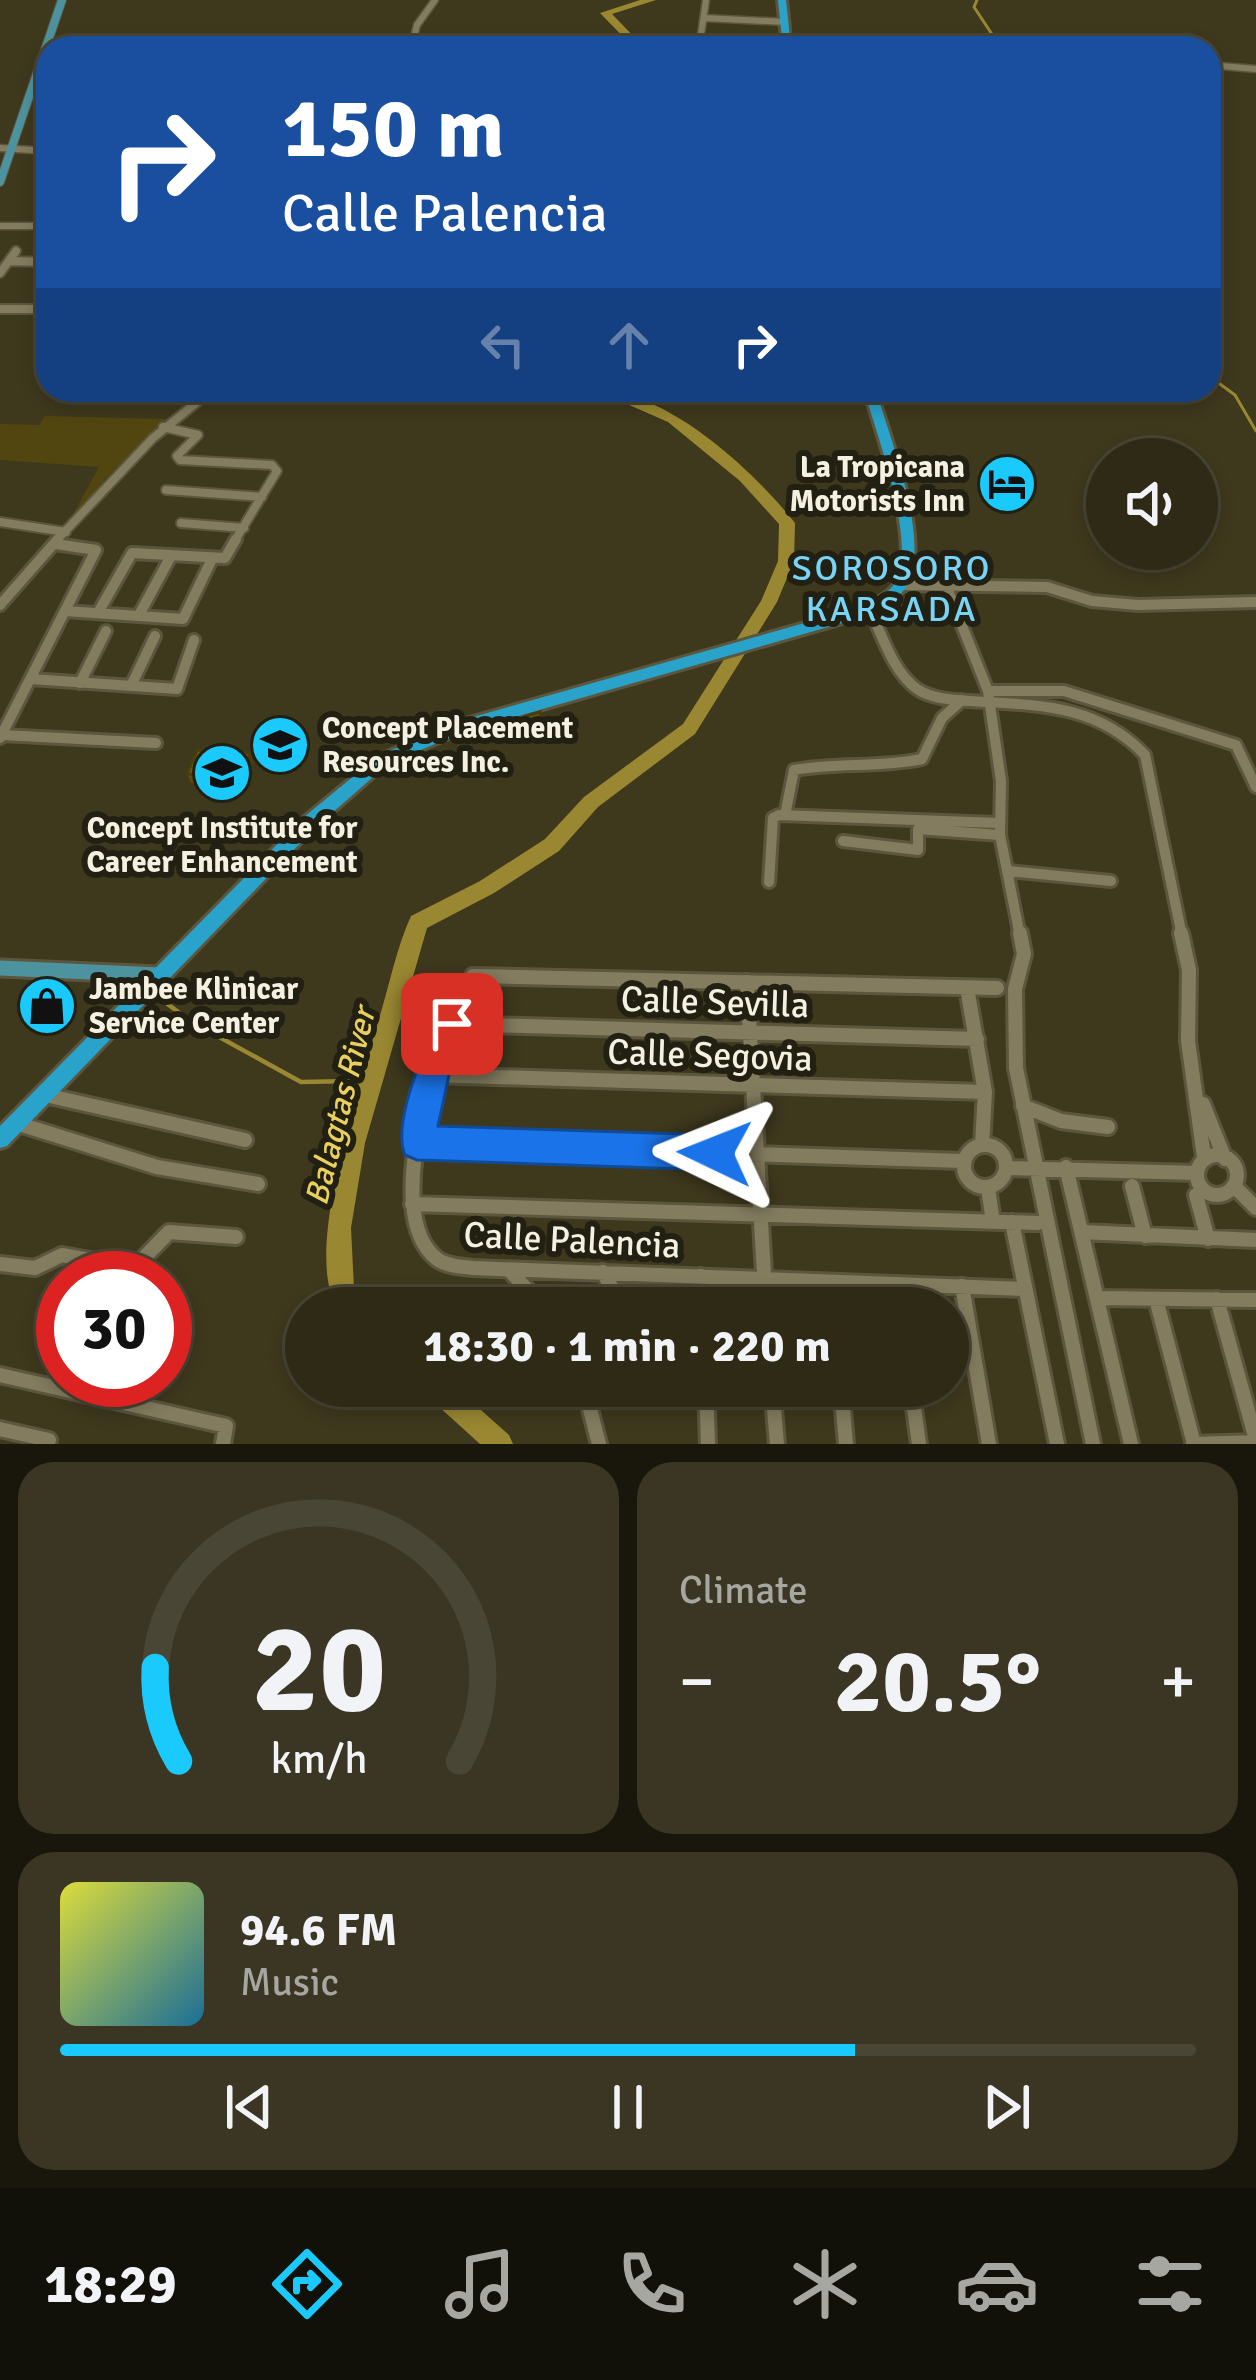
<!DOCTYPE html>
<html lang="en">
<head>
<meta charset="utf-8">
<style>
  body { margin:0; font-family:Signika,sans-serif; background:#3a3623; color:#f1f3f6; height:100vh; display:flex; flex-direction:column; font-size:45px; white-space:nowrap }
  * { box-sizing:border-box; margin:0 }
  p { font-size:39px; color:#a7a7a1 }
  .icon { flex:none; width:66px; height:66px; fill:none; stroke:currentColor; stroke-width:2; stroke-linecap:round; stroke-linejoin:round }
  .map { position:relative; height:1444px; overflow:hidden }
  .details { display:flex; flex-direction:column; gap:18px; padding:18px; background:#19170c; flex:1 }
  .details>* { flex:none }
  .banner { position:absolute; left:36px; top:36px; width:1185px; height:366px; border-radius:36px; box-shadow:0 6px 18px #0003,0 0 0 3px #494635; background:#1a4fa0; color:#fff; overflow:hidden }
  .fabs { position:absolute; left:1086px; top:438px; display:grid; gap:24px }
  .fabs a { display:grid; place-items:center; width:132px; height:132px; border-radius:50%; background:#2e2a16; box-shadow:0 6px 18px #0003,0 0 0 3px #494635; font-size:60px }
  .speed { position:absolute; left:36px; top:1251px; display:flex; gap:24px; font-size:60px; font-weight:700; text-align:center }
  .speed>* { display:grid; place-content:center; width:156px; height:156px; border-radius:50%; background:#2e2a16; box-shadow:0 6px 18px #0003,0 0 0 3px #494635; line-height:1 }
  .speed .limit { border:18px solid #d22; background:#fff; color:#111 }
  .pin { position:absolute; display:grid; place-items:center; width:102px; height:102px; color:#fff; margin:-51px; border-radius:24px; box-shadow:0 6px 18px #0006 }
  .me { position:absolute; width:132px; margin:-66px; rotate:272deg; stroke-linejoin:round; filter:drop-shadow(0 0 9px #0008) }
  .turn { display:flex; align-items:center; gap:42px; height:252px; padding:0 48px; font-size:54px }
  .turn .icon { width:156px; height:156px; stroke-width:2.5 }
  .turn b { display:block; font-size:84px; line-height:102px }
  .lanes { display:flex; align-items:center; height:114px; padding:0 48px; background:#0003; justify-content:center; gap:60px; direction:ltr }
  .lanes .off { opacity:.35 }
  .big { font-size:90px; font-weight:700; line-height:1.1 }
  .details .tile { flex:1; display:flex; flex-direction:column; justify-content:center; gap:18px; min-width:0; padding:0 42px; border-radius:36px; background:#3a3623 }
  .details .dial { align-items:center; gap:0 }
  .dial svg { height:312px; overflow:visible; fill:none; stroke:#494635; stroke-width:7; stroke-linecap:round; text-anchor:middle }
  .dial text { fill:#f1f3f6; stroke:none }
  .song { display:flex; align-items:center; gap:36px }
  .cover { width:144px; height:144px; border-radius:18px; background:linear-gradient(135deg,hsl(60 70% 55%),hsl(200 70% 35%)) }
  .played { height:12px; border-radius:6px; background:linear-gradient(90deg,#1acafc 70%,#494635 70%) }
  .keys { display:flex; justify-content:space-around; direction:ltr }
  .heat { display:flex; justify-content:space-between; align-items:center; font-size:66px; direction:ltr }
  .details .tiles { flex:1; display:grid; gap:18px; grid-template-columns:1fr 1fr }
  .tile:last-child { grid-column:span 2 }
  .trip { position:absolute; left:285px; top:1287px; width:684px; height:120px; border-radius:60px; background:#2e2a16; box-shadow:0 6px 18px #0003,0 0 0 3px #494635; font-weight:700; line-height:120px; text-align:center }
  .tab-bar { display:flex; height:192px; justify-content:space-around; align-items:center; background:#121109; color:#a7a7a1 }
  .tab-bar .icon { width:84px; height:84px }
  .tab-bar .selected { color:#1acafc }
  .tab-bar b { font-size:54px; color:#f1f3f6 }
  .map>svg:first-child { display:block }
</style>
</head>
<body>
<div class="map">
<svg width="1256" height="1444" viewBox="0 0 1256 1444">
  <rect width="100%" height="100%" fill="#3e381d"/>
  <path fill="#514610" d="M45 416 167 419 106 478 65 529 99 467 0 460V424L39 425Z"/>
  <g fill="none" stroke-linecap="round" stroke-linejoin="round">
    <path stroke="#998731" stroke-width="3" d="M977 0 974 7 1001 48
      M1209 376 1235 395 1256 431"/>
    <path stroke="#998731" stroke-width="4.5" d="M161 999 190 1021 301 1082 355 1081 367 1097"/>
    <path fill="#998731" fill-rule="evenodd" d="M640 0H656L612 14 645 48H634L600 13Z
      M595 390C667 390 752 469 795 523L794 561 777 602 695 734 598 807 559 851 494 893 427 928 365 1143 351 1228 354 1288 368 1308H339C300 1263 362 1077 378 1022 389 987 396 949 411 916L480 881 545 839 584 797 683 724 761 601 778 561 779 524 740 481 668 422Z
      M422 1386H454L509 1435 513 1444H480L426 1395Z"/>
    <g stroke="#5b563d" stroke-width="9">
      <path id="minor-far3" d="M704 18 785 22
        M394 48 413 41 417 25 435 0
        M699 48 706 0
        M1209 65 1256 69
        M35 83H48
        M0 148 48 151
        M0 226H48"/>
    </g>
    <g stroke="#5b563d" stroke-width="12">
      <path id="minor-far2" d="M9 261 48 262
        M0 273 16 251
        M0 309H48
        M183 390 200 399
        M163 427 198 435 177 456 180 460 272 465 277 471 234 542
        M166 490 262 497
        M0 522 66 532
        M181 523 244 528
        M55 542 153 438 212 390"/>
    </g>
    <g stroke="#5b563d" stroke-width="16">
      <path id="minor-far1" d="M900 585 1047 587 1092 601 1138 605 1256 602
        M949 593 988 691 1001 781 1000 835 1020 936
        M0 605 58 539
        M869 608C882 634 892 671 917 689 932 699 953 700 971 701 1037 705 1097 704 1145 755L1182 936
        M65 611 183 619 212 559
        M99 611 132 553 225 558 236 539
        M139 615 171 556
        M31 679 177 689 194 640
        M80 683 106 631
        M131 686 155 636
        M988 691H1064L1236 745 1256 787
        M2 735 156 743
        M0 738 96 550 56 544
        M785 815 794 770C837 762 880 768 922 759L942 718 962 700
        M843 841 918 850V829L1000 835
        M1009 871 1111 881
        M769 882 773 818 779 815 998 823"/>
    </g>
    <g stroke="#5b563d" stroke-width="20">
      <path id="minor" d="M1020 933 1024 954 1015 989 1016 1068 1093 1444
        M1181 933 1189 970 1188 1041 1204 1157
        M747 982 766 1308
        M967 988 985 1092 982 1145
        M997 988 473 976C442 1029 377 1213 437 1259 446 1266 462 1267 473 1268L1025 1289
        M452 1024 977 1039
        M432 1075 985 1092
        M45 1095 245 1140
        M1203 1104 1225 1159
        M1023 1106 1061 1121 1108 1127
        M16 1123 157 1167 258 1184
        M417 1143 963 1161
        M964 1166a21 21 0 1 1 42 0a21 21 0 1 1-42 0Z
        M1197 1175a20 20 0 1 1 40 0a20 20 0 1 1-40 0Z
        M1066 1167 1131 1444
        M1006 1168 1197 1173
        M1132 1186 1145 1236
        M988 1188 993 1222
        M1236 1188 1256 1208
        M1196 1195 1208 1239
        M412 1204 1038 1223
        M1012 1222 1057 1444
        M1082 1232 1256 1240
        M0 1264 35 1268 62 1255 134 1268 169 1232 236 1237
        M511 1272 544 1308
        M603 1272 623 1308
        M701 1276 702 1308
        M832 1283 834 1308
        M897 1284 900 1308
        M962 1286 989 1444
        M1098 1298 1256 1300
        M1156 1299 1194 1444
        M1217 1299 1256 1440
        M0 1375 226 1426 223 1444
        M584 1386 599 1444
        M706 1386 708 1444
        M772 1386 777 1444
        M841 1386 846 1444
        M911 1386 919 1444
        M0 1429 49 1440
        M1193 1444 1256 1442"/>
    </g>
    <g stroke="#5b563d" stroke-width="10">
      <path id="major-far1" d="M0 182 62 0"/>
    </g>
    <g stroke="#5b563d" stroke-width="21">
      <path id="major" d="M0 968 160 975"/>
    </g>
    <g stroke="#5b563d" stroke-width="6">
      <path id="highway" d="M778 0H786L791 48H783Z
        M864 390H876C889 437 935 548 904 590 893 605 873 612 856 619L463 732 388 764 316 827 7 1146 0 1148V1126L304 817 378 756 459 721 847 611C862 605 885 598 895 583 918 543 876 433 864 390Z"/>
    </g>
    <use href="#minor-far3" stroke="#837c5f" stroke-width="6"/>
    <use href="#minor-far2" stroke="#837c5f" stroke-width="8"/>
    <use href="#minor-far1" stroke="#837c5f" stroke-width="10"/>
    <use href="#minor" stroke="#837c5f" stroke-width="14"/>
    <use href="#major-far1" stroke="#4d939f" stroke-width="8"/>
    <use href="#major" stroke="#4d939f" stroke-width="15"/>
    <use href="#highway" fill="#29a3ca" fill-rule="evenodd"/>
  </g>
  <path fill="#584c12" d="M250 753 253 762 245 787 191 783 187 774Z"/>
  <path fill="#473e0f" d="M250 753 253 762 245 787 241 778Z"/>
  <path fill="#665815" stroke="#473e0f" stroke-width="3" d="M540 712 543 725 529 727 526 716Z
    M197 750 250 753 241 778 187 774Z"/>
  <path fill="#1a73e8" stroke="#114b97" stroke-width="3" d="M452 1009 464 1014 468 1024 449 1075 438 1126 715 1135 728 1140 733 1153 728 1165 715 1170 417 1160 405 1155C391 1123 426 1045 441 1014Z"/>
  <defs>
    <g id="hotel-disc" transform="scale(3)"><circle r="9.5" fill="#1acafc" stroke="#221f13"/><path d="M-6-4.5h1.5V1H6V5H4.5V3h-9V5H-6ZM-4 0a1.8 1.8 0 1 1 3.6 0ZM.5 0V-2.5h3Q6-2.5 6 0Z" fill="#111"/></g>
    <g id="school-disc" transform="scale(3)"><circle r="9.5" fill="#1acafc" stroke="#221f13"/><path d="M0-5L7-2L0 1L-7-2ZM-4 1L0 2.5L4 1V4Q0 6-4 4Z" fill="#111"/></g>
    <g id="shop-disc" transform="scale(3)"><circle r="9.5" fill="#1acafc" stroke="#221f13"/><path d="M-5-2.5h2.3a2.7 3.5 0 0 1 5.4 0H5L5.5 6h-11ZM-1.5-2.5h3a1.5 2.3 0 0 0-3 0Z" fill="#111"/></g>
  </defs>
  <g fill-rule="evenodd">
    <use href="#hotel-disc" x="1007" y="484"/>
    <use href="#school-disc" x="280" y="745"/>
    <use href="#school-disc" x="222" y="773"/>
    <use href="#shop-disc" x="47" y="1006"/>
  </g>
  <g text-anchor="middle" stroke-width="12" stroke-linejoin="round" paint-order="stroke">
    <g font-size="30" font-weight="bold" fill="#f4f1e1" stroke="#221f13" text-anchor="start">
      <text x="965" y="477" text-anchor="end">La Tropicana<tspan x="965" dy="34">Motorists Inn</tspan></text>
      <text x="322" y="738">Concept Placement<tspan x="322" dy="34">Resources Inc.</tspan></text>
      <text x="222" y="838" text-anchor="middle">Concept Institute for<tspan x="222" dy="34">Career Enhancement</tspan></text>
      <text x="89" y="999">Jambee Klinicar<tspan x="89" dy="34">Service Center</tspan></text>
    </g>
    <g font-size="33" font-style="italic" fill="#e9d05d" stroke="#221f13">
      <text transform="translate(339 1106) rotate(-76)" y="12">Balagtas River</text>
    </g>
    <g font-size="36" letter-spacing="3" fill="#78d4f6" stroke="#221f13">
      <text x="892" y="580">SOROSORO<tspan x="892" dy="41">KARSADA</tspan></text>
    </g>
    <g font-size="36" fill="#f4f1e1" stroke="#221f13">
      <text transform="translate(715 1001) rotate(2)" y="13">Calle Sevilla</text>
      <text transform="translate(710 1054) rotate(2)" y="13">Calle Segovia</text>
      <text transform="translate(572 1239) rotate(3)" y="13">Calle Palencia</text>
    </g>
  </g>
</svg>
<div class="fabs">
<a><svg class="icon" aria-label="sound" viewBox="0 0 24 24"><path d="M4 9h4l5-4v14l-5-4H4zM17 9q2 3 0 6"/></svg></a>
</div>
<div class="speed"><div class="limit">30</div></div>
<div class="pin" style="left:452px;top:1024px;background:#d93025"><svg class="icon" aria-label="arrive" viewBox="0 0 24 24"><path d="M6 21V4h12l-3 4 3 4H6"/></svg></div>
<svg class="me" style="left:715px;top:1153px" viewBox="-20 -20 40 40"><path d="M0-17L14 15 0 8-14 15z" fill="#1a73e8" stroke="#fff" stroke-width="4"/></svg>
<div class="trip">18:30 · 1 min · 220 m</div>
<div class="banner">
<div class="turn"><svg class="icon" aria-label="right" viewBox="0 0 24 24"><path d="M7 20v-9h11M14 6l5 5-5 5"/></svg><div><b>150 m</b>Calle Palencia</div></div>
<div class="lanes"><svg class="icon off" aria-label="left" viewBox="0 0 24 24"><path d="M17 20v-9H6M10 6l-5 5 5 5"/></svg><svg class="icon off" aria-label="ahead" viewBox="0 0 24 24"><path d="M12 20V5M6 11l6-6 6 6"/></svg><svg class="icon" aria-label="right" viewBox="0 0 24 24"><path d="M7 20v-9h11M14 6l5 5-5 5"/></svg></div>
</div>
</div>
<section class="details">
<div class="tiles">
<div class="tile dial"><svg viewBox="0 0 100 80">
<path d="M14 69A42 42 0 1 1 86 69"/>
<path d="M14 69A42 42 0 0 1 8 45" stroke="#1acafc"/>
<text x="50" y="56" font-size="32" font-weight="700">20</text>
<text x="50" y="72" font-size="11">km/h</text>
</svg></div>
<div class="tile"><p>Climate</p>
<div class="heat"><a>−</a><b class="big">20.5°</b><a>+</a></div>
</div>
<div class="tile">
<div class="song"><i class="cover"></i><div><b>94.6 FM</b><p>Music</p></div></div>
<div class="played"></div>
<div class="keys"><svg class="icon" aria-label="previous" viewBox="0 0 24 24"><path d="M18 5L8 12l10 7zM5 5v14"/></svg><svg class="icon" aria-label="pause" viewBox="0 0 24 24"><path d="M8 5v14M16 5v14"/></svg><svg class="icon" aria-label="next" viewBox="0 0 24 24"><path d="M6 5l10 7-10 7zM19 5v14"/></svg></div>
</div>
</div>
</section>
<nav class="tab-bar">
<b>18:29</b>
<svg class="icon selected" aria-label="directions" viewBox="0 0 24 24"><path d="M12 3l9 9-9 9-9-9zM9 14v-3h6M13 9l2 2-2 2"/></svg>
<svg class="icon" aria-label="music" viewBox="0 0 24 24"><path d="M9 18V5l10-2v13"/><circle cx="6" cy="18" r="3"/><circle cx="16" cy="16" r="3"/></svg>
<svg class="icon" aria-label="phone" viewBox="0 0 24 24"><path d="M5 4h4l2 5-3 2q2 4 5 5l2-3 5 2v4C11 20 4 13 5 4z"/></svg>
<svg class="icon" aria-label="climate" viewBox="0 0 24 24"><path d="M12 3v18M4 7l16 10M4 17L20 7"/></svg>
<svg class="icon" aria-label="car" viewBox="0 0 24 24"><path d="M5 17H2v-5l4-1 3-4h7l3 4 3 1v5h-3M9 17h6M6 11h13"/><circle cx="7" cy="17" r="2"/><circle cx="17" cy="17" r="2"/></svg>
<svg class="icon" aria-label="filters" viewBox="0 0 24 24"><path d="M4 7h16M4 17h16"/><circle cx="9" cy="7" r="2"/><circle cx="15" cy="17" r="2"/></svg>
</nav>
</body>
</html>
